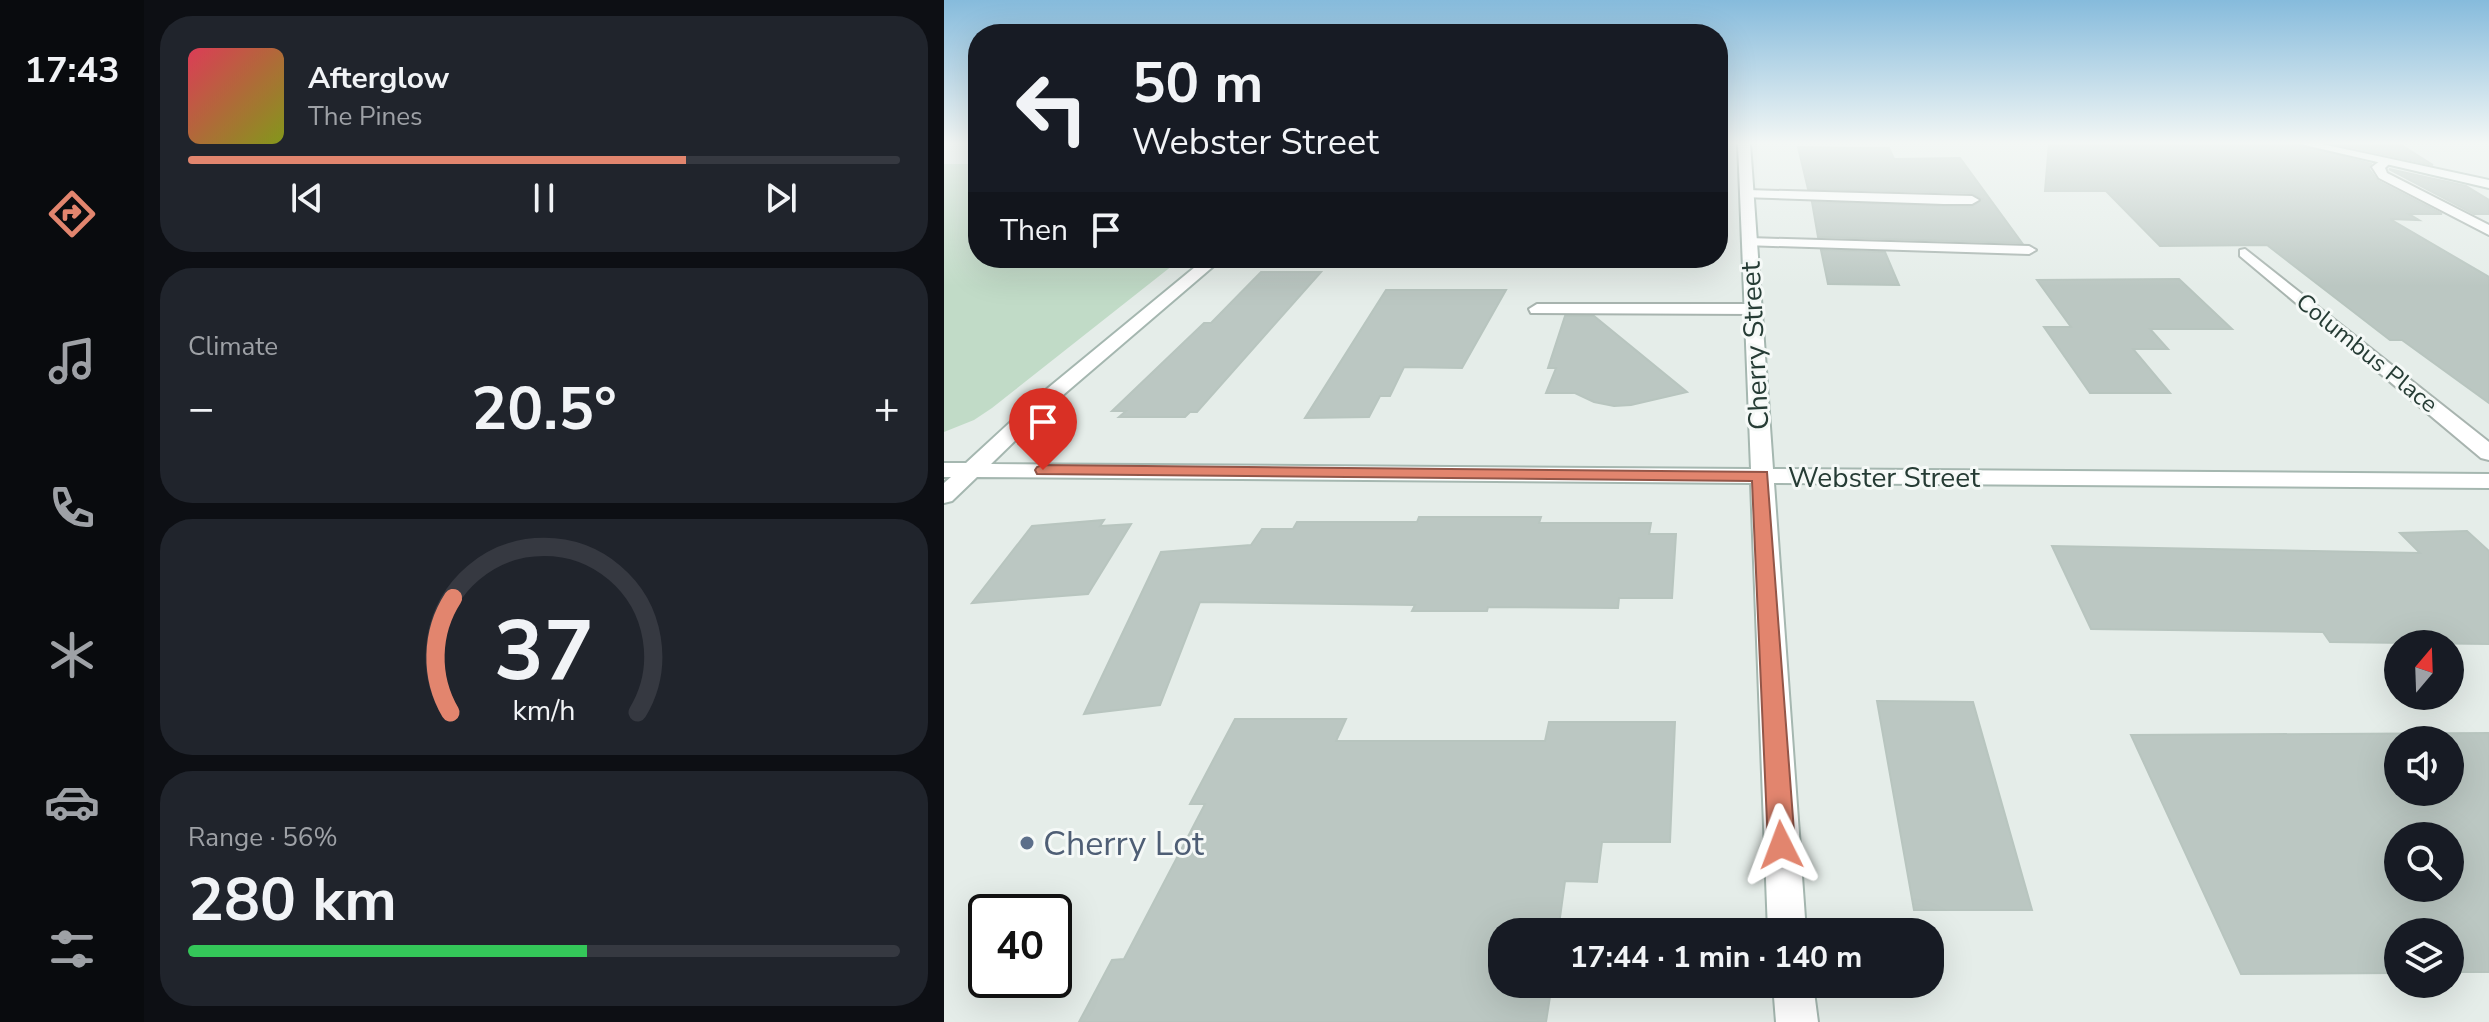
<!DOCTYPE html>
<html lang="en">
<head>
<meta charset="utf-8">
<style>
  body { margin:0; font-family:"Nunito Sans",sans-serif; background:#20242c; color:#f1f3f6; height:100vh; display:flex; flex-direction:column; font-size:30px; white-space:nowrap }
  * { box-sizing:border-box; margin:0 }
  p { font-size:26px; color:#9ea1a6 }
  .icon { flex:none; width:44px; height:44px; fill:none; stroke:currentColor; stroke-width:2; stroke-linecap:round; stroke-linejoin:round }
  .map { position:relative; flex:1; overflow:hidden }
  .side { display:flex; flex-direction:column; gap:16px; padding:16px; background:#0d0f14; width:800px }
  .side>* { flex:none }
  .banner { position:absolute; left:24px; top:24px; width:760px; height:244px; border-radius:32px; box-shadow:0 8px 32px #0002; background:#171b24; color:#f1f3f6; overflow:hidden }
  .needle { width:52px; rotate:19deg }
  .buttons { position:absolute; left:1440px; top:630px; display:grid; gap:16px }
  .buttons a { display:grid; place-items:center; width:80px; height:80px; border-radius:50%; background:#171b24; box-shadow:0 8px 32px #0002; font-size:40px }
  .speed { position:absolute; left:24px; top:894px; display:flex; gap:16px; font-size:40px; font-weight:700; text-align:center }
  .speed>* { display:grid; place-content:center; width:104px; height:104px; border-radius:50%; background:#171b24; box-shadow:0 8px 32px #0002; line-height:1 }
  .speed .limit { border:4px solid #111; border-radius:12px; background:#fff; color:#111 }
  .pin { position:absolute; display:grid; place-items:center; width:68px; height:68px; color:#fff; margin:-82px -34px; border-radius:50% 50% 50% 0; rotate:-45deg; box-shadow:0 0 8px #0007 }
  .pin .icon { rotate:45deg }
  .me { position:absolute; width:88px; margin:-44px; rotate:357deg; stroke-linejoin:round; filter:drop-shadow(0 0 6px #0008) }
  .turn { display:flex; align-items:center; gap:28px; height:168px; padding:0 32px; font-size:36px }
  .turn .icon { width:104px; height:104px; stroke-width:2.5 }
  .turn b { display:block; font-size:56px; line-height:68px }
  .then { display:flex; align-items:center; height:76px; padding:0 32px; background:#0003; gap:16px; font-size:30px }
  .big { font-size:60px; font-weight:700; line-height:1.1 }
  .side .tile { flex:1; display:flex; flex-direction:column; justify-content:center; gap:12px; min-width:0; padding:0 28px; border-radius:32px; background:#20242c }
  .side .dial { align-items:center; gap:0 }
  .dial svg { height:208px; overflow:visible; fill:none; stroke:#363941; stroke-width:7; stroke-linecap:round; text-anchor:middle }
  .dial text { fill:#f1f3f6; stroke:none }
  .song { display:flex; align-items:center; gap:24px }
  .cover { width:96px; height:96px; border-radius:12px; background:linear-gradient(135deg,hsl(350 70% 55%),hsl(70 70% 35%)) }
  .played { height:8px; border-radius:4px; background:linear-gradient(90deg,#e2856e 70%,#363941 70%) }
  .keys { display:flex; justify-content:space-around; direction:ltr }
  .heat { display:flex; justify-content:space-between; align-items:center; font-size:44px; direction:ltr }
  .charge { height:12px; border-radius:6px; background:linear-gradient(90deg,#34c759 56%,#363941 0) }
  .trip { position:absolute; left:544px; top:918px; width:456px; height:80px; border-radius:32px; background:#171b24; box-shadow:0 8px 32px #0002; font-weight:700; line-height:80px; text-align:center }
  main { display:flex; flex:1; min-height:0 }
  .menu { display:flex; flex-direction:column; width:144px; justify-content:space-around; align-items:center; background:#090b0e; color:#9ea1a6 }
  .menu .icon { width:56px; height:56px }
  .menu .on { color:#e2856e }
  .menu b { font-size:36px; color:#f1f3f6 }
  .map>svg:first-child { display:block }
</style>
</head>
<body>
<main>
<nav class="menu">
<b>17:43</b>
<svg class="icon on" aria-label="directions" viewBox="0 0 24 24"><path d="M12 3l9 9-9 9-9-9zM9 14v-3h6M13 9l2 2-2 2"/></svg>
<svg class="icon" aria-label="music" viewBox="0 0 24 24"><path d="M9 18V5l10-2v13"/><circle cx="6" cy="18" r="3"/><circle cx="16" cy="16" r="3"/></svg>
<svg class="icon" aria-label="phone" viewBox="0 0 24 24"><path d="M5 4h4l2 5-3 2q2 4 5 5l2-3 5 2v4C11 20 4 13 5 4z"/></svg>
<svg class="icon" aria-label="climate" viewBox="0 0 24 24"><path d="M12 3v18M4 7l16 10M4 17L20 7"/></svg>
<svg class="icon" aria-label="car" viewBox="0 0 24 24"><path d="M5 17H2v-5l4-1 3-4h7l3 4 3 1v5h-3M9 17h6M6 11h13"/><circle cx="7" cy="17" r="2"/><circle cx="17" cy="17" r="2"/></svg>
<svg class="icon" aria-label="filters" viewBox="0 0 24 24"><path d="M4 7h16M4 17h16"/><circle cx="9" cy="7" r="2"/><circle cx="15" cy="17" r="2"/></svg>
</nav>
<section class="side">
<div class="tile">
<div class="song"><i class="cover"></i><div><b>Afterglow</b><p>The Pines</p></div></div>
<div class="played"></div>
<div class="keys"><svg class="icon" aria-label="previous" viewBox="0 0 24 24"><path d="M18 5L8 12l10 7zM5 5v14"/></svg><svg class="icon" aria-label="pause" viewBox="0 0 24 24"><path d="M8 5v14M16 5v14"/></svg><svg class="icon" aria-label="next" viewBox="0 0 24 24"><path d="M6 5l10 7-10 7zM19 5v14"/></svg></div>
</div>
<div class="tile"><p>Climate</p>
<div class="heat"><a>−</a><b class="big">20.5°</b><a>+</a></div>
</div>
<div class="tile dial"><svg viewBox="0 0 100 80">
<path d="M14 69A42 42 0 1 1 86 69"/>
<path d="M14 69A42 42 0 0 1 15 25" stroke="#e2856e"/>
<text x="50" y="56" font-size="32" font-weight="700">37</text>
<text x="50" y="72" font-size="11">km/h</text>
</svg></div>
<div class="tile"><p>Range · 56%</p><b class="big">280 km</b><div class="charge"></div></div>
</section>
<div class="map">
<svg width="1545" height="1022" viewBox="0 0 1545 1022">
  <rect width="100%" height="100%" fill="#e5ede9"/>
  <path fill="#c1dbc7" d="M0 164H34V258H238L48 408 30 420 0 432Z"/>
  <path fill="#bbc7c2" stroke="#b8c5bf" stroke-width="2" fill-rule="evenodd" d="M1105 143H1349L1427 164 1425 169 1434 181 1498 214H1465L1475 220 1446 219 1545 277V403L1458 340H1446L1323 245 1216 246 1162 191H1101Z
    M1388 143H1454L1489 165Z
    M854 147 945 148 950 159 1016 158 1078 243 874 237 868 202 1028 207 1038 199 1028 193 864 189Z
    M1445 169 1522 186 1545 200V214H1530Z
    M877 250 941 252 955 285 884 284Z
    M317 272H377L253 412H246L241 417H175L182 411H168L260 323H267Z
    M1235 279 1288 329H1206L1224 349H1189L1226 393H1146L1100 327H1127L1093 280Z
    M442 290H562L518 368 460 367 446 396H436L425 417 361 418Z
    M621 316H650L743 392 687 405 670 406 650 402 631 393H602L612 368H604Z
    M475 517H597L595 523H707L705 534H732L728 598H675L674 608 544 607 543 611H468L471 605 256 602 216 705 140 714 217 552 307 545 318 529H349L353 522H473Z
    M160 520 156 526 187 524 144 594 28 603 88 526Z
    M1523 531 1545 551V644L1386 642 1379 632 1147 629 1108 546 1476 553 1456 533Z
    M933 701 1029 702 1088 910H970Z
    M291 719H402L392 741H601L605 722H731L726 842H658L653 882 621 881 614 932H558V984H608L602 1022H135L168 960 180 959 261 804H246Z
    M1545 733V972H1506V932H1454V973L1297 974 1187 735ZM1454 740H1506V792H1454ZM1454 836H1506V888H1454Z"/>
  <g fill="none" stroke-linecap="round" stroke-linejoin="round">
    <g stroke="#a8b4af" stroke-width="4">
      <path id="lane" d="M803 190 1028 196 1035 200 1028 204H1000L798 197V191Z
        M805 238 1085 246 1092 250 1085 254 800 245 798 242Z
        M593 304H809L817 309 809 314 587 313 585 309Z"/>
    </g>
    <g stroke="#a8b4af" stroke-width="4">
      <path id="street" d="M1437 160 1447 162 1441 168 1443 173 1545 225V235L1435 178 1428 167Z
        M1301 249 1545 442V460L1537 458 1296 256V250Z"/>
    </g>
    <g stroke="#a5b7b0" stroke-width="4">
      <path id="secondary" d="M794 143H806L829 469 1545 474V488L830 483 862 932H824L807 483 33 477 8 501 0 503V483L7 477H0V463H22L98 393 262 258H279L112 401 47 464 807 469Z
        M1352 143H1373L1545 180V188Z
        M829 984H869L874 1022H832Z"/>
    </g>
    <use href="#lane" fill="#fff" fill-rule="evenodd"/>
    <use href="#street" fill="#fff" fill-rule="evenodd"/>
    <use href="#secondary" fill="#fff" fill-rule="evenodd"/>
  </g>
  <linearGradient id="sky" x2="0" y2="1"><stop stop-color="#86bbdc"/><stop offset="0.5" stop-color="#f3f7f5"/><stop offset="1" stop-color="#f3f7f5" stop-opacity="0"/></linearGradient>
  <rect width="1545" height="286" fill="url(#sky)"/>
  <path fill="#e2856e" stroke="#935648" stroke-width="2" d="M99 465 823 472 851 845 847 854 837 857 828 854 824 845 808 481 93 474 91 470 93 467Z"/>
  <circle fill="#5c6f8a" stroke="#f5f9f7" stroke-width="3" cx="83" cy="843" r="8"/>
  <g text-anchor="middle" stroke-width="6" stroke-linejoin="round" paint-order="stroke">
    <g font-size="24" fill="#263c35" stroke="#f5f9f7">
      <text transform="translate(1423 353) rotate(39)" y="8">Columbus Place</text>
    </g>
    <g font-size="28" fill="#263c35" stroke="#f5f9f7">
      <text transform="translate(810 346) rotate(-93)" y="10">Cherry Street</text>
      <text x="940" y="487">Webster Street</text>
    </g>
    <g font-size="34" fill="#4e5e75" stroke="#f5f9f7" text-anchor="start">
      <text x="99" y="855">Cherry Lot</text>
    </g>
  </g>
</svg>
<div class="buttons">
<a><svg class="needle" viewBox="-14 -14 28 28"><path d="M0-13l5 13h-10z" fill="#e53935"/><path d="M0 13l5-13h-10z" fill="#9ea1a6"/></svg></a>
<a><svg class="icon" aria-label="sound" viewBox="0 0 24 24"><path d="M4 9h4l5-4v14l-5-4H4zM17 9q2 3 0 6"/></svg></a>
<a><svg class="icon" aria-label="search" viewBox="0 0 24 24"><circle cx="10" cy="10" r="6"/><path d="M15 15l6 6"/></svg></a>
<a><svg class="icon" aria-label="layers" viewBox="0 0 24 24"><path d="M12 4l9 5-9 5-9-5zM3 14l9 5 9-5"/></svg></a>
</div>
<div class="speed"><div class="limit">40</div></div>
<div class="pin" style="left:99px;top:470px;background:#d93025"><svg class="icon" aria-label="arrive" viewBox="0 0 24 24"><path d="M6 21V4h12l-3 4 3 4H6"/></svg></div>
<svg class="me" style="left:837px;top:845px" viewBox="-20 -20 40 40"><path d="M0-17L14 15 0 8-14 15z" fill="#e2856e" stroke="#fff" stroke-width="4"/></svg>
<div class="trip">17:44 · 1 min · 140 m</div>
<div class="banner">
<div class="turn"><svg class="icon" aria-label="left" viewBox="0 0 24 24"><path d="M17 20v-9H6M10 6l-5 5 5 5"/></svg><div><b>50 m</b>Webster Street</div></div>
<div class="then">Then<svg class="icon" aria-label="arrive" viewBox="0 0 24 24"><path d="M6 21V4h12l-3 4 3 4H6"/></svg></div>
</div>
</div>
</main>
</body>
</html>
